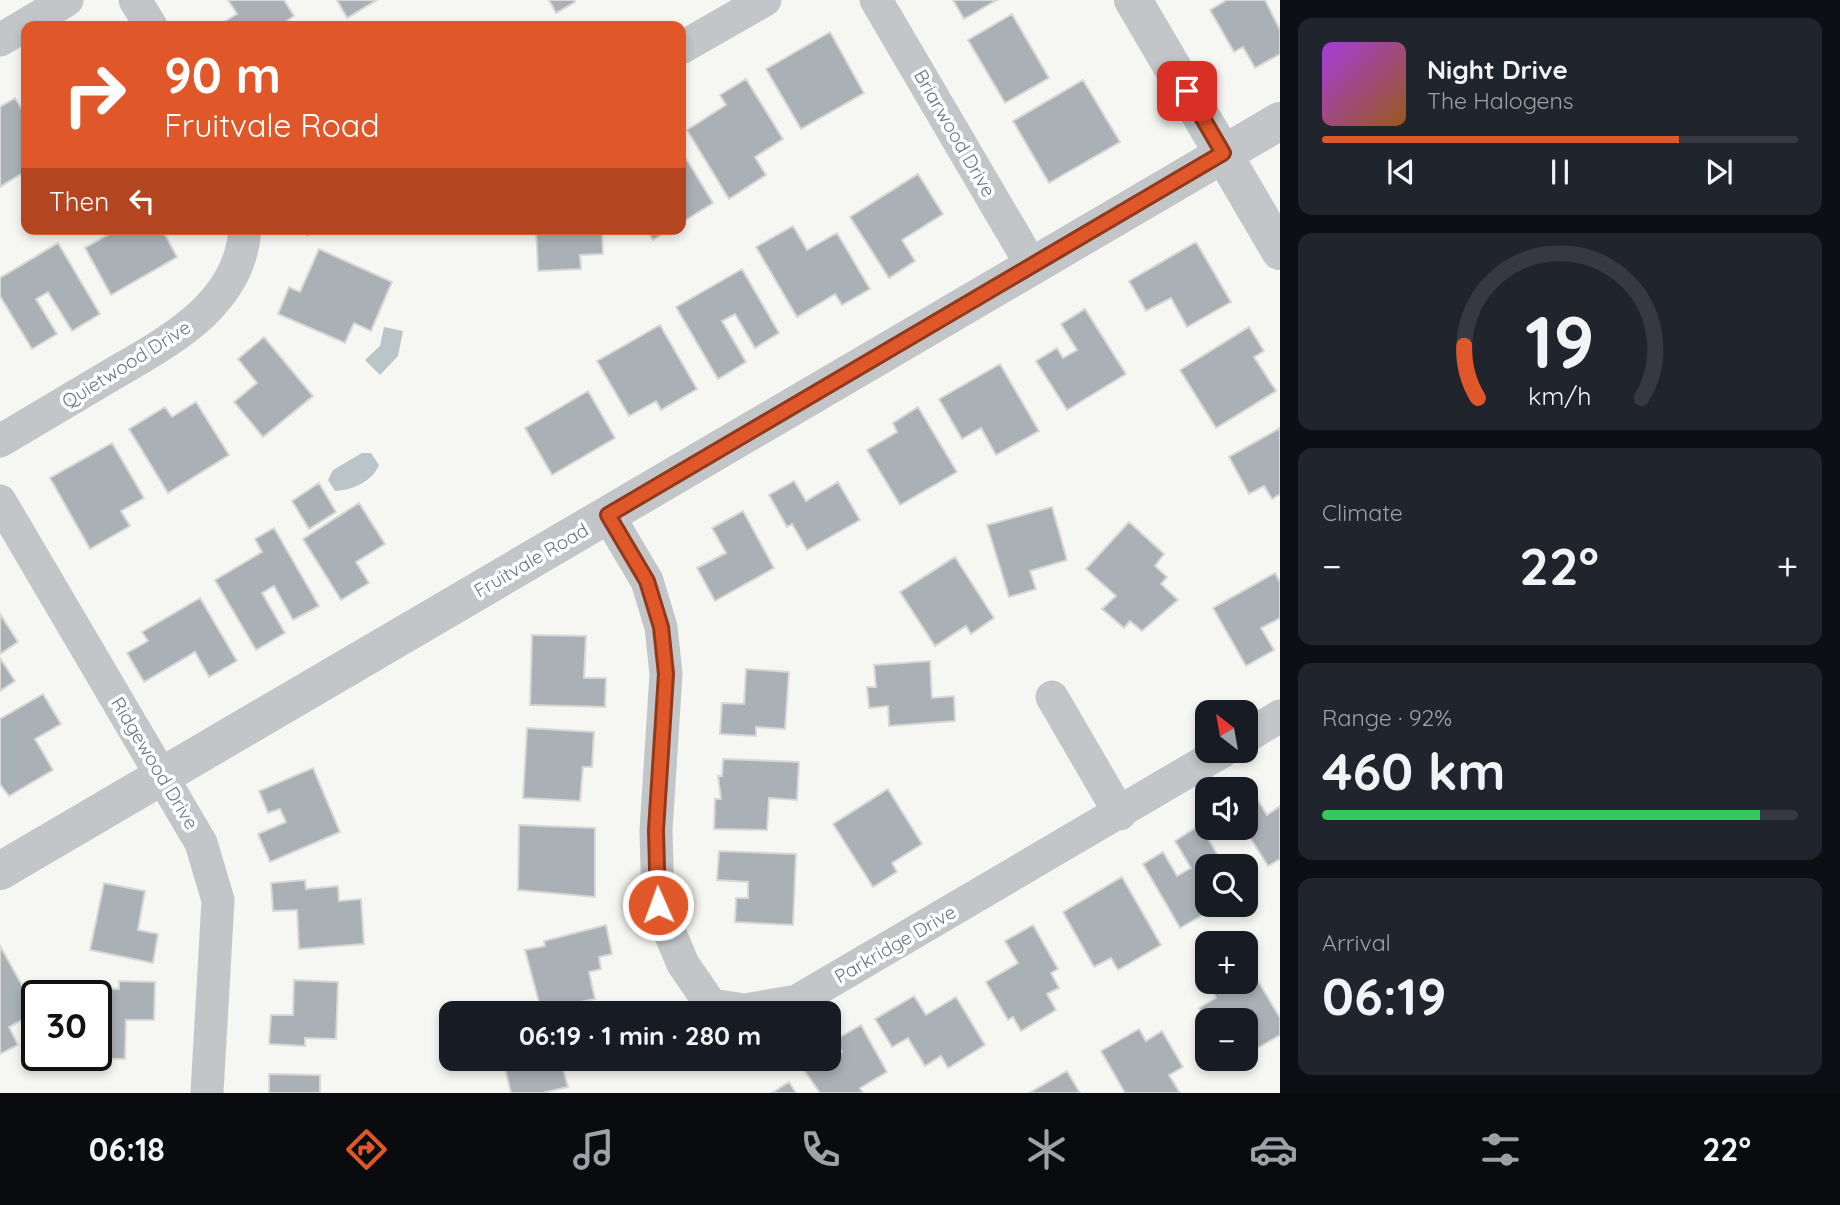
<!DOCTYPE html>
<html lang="en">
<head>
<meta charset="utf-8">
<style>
  body { margin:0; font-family:Quicksand,sans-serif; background:#20242c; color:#f1f3f6; height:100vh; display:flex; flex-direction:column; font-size:26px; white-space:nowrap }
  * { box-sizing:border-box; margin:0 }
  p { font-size:23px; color:#9ea1a6 }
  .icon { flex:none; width:38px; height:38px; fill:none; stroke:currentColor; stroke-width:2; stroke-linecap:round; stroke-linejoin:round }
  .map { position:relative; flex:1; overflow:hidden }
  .side { display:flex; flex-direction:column; gap:18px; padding:18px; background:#0d0f14; width:560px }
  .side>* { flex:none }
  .banner { position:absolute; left:21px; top:21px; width:665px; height:214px; border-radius:14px; box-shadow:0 4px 10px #0003; background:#e05829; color:#fff; overflow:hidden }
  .needle { width:46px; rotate:329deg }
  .tools { position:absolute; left:1195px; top:700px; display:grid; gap:14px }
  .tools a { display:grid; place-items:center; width:63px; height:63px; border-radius:14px; background:#171b24; box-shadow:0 4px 10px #0003; font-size:35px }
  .speed { position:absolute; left:21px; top:980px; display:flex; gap:14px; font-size:35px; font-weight:700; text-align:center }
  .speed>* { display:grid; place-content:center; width:91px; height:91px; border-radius:50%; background:#171b24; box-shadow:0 4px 10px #0003; line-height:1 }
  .speed .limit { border:4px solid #111; border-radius:10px; background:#fff; color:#111 }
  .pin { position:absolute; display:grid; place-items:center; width:60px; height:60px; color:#fff; margin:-30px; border-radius:14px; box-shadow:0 4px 10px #0006 }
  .me { position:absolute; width:77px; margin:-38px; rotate:358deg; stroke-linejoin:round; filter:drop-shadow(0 0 5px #0008) }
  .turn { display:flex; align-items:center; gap:24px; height:147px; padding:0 28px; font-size:32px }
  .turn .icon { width:91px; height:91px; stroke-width:2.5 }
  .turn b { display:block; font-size:49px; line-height:60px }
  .then { display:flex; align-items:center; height:66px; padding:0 28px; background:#0003; gap:14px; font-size:26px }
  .big { font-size:52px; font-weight:800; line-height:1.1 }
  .side .widget { flex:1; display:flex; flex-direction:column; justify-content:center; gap:10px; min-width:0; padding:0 24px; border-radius:14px; background:#20242c }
  .side .dial { align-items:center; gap:0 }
  .dial svg { height:182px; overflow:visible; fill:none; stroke:#363941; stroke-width:7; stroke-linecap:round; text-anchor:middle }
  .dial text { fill:#f1f3f6; stroke:none }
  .song { display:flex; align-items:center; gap:21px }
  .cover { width:84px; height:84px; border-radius:10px; background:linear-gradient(135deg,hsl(280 70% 55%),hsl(30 70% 35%)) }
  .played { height:7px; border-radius:4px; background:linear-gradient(90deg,#e05829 75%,#363941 75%) }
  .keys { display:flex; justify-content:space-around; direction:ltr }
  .heat { display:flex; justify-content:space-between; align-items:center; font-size:38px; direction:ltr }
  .charge { height:10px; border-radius:5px; background:linear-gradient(90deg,#34c759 92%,#363941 0) }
  .trip { position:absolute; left:439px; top:1001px; width:402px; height:70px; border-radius:14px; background:#171b24; box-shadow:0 4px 10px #0003; font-weight:800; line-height:70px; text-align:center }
  .dock { display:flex; height:112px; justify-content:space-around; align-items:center; background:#090b0e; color:#9ea1a6 }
  .dock .icon { width:49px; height:49px }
  .dock .on { color:#e05829 }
  .dock b { font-size:32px; color:#f1f3f6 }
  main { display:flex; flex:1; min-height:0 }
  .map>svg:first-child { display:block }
</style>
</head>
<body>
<main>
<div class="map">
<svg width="1280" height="1093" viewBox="0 0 1280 1093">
  <rect width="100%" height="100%" fill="#f6f7f3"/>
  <path fill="#bac5c9" d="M384 327 403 331 398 356 380 375 365 360 380 346Z
    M362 453H371L379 465C372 482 352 490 335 491L328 480 333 470Z"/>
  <path fill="#a9b1b6" stroke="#d8d8d6" stroke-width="2" d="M228 0H284L294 16 279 26H217L237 14Z
    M337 0H377L347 18Z
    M549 0H574L575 2 556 13Z
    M953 0H997L964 19Z
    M1227 0H1265L1280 30V54L1255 68 1243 47 1234 52 1210 10Z
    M1012 14 1049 78 1005 103 968 40Z
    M830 32 864 93 801 129 766 69Z
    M746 79 783 139 755 157 766 175 729 199 687 130 726 105 720 95Z
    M1083 80 1120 142 1049 183 1013 121Z
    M15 98 26 116V171L0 187V107Z
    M681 150 713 203 681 223Z
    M918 174 943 214 902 240 915 261 889 278 850 217Z
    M793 226 807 250 837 233 870 289 842 305 835 294 797 317 756 247Z
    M118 229H162L177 257 111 295 85 248Z
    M306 229H330L307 235Z
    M536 229H602L603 254 580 255 581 269 538 271Z
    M646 229H671L653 240Z
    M1196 242 1231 302 1187 327 1171 298 1146 311 1129 281Z
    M58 243 100 314 72 331 48 292 36 299 57 334 32 349 0 296V278Z
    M319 249 392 282 371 331 354 323 345 343 278 314 289 287 300 292Z
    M742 269 779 333 755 348 735 314 722 321 746 362 718 379 676 307Z
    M1085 309 1126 374 1067 410 1036 361 1057 348 1063 358 1077 350 1061 324Z
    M660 325 697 389 661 410 656 401 629 416 597 361Z
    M1249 327 1264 351 1254 357 1276 391 1216 428 1180 370Z
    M264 337 313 396 263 437 234 402 257 383 238 359Z
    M1000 364 1039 431 996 455 981 428 962 439 939 399Z
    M588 391 615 438 552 475 525 428Z
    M196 402 229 455 168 493 129 429 165 407 172 417Z
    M918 407 957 472 900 505 867 450 897 432 893 423Z
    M1280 428V494L1272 499 1264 486 1249 494 1229 457Z
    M112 443 144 498 121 511 130 526 90 549 50 478Z
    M794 481 806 501 838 482 860 520 807 550 792 524 787 527 769 495Z
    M319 483 336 512 309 529 292 501Z
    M359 503 385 544 356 562 369 583 341 600 303 539Z
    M1052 507 1067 560 1030 571 1036 589 1009 597 987 525Z
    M743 511 774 568 715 601 697 568 726 553 712 528Z
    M1129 522 1164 554 1155 566 1167 577 1161 584 1178 600 1142 631 1130 621 1124 628 1102 609 1116 596 1086 569Z
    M274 528 319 606 293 620 274 586 262 593 285 633 256 650 215 580 262 552 255 539Z
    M955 557 994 618 971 634 966 626 935 646 900 592Z
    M1275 573 1280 582V618L1261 628 1274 650 1246 666 1213 608Z
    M200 598 237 661 209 677 195 652 144 682 127 653 148 641 142 632Z
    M0 614 18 642 0 654Z
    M532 635 586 636 584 678H606L605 707 530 705Z
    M0 658 15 681 0 691Z
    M930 661 932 698 954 696 955 721 889 726 888 706 869 708 867 687H876L874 665Z
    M746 669 789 672 785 729 756 727V736L720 734 722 703 744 704Z
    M43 694 61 724 35 739 53 770 9 796 0 784V719Z
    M527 728 594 732 592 767H583L580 801 523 798Z
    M723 759 799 762 797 800 769 798 767 830 714 829 715 799H721L718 776H722Z
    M313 768 340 832 270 862 258 834 286 822 280 809 268 813 259 791Z
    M888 789 922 844 892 863 897 872 873 887 833 824Z
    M1254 794 1267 815 1280 806V859L1268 866 1244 828 1246 799Z
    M519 825 595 828V897L518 890Z
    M1200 825 1224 866H1208V905H1220L1180 928 1143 864 1163 852 1177 876 1191 868 1175 841Z
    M719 851 796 854 793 925 735 922 736 898H748V882L717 880Z
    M1122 877 1161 945 1118 970 1111 958 1094 967 1063 912Z
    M305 880 306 889 338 886 339 901 361 899 364 944 299 949 297 910 273 911 271 883Z
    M104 883 145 891 138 930 158 934 153 963 90 950Z
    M606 925 612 954 599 957 601 969 589 972 595 999 541 1010 525 950 545 946 544 941Z
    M1033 925 1058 969 1051 973 1059 988 1047 994 1056 1010 1021 1031 1013 1017 1008 1020 986 982 1018 963 1005 941Z
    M0 946 37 1012 9 1027 18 1045 0 1054Z
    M1248 964 1280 1018V1035L1249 1053 1246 1048V1020L1208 1023 1199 1008 1216 998 1210 987 1218 982H1246Z
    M294 980 338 982 336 1039 305 1038V1046L269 1044 271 1015H293Z
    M119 981 155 982 154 1020H126L125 1059 77 1058V1055H96V996H78V988L119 989Z
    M914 996 926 1015 956 997 985 1045 948 1068 941 1056 925 1066 908 1038 892 1047 875 1019Z
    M861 1025 887 1072 860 1088 863 1093H820L802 1067 815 1059H830L831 1050 834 1057 842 1052 835 1040Z
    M1139 1029 1146 1041 1162 1031 1183 1067 1169 1075 1180 1093H1125L1101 1051Z
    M519 1059H587L562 1065 568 1087 542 1093H511L505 1068 520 1064Z
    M1067 1071 1080 1093H1029Z
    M269 1074 320 1075V1093H269Z
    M789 1082 796 1093H772Z"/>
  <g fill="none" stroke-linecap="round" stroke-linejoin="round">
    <path stroke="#c2c6c9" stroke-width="33" d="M135 0 151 26
      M876 0 1032 266
      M0 40 67 0
      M681 48 765 0
      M0 441C35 420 71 399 106 378 165 343 240 307 245 229
      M0 501 201 843 218 900 207 1093
      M608 515 647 581 661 627 666 674 656 830 658 905 683 964 711 1005 745 1010 797 1001 1223 751
      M1052 697 1120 814
      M1246 737 1280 716"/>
    <path stroke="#c2c6c9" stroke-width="38" d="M1133 0 1280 251
      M0 871 1280 121"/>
  </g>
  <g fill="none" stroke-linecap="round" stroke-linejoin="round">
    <g stroke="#92391b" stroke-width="18">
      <path id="route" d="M658 905 656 830 666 674 661 627 647 581 608 515 1223 153 1187 91"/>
    </g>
    <use href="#route" stroke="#e05829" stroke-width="12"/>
  </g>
  <g text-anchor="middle" stroke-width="7" stroke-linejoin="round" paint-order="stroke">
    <g font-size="19" fill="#667684" stroke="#fff">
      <text transform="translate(955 133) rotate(60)" y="7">Briarwood Drive</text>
      <text transform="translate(126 364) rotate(-32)" y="7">Quietwood Drive</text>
      <text transform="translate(531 560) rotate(-30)" y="7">Fruitvale Road</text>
      <text transform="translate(155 763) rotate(59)" y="7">Ridgewood Drive</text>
      <text transform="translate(895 944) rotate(-30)" y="7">Parkridge Drive</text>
    </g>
  </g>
</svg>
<div class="tools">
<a><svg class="needle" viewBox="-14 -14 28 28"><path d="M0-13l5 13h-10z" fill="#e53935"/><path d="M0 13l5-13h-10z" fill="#9ea1a6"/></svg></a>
<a><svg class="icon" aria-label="sound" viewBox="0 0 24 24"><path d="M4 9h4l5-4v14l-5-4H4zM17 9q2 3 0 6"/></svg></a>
<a><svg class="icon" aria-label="search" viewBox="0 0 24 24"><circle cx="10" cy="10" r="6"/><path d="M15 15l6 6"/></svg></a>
<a>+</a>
<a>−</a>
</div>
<div class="speed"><div class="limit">30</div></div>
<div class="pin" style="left:1187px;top:91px;background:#d93025"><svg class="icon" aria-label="arrive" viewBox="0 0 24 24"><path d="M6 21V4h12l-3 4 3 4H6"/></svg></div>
<svg class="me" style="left:658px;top:905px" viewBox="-20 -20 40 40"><circle r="17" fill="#e05829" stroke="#fff" stroke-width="3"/><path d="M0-11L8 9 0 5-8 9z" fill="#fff"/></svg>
<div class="trip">06:19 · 1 min · 280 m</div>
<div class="banner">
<div class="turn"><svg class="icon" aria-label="right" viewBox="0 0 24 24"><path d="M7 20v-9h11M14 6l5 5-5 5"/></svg><div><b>90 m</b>Fruitvale Road</div></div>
<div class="then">Then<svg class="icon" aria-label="left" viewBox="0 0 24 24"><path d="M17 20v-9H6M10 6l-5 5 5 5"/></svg></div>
</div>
</div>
<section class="side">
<div class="widget">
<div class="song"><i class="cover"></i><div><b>Night Drive</b><p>The Halogens</p></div></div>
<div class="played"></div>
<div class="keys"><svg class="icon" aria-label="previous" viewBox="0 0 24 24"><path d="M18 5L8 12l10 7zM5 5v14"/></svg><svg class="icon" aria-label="pause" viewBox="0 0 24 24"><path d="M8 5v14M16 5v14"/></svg><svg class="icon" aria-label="next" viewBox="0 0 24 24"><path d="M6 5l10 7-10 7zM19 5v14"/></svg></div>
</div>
<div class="widget dial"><svg viewBox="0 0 100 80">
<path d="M14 69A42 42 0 1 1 86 69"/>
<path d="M14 69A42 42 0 0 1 8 46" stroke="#e05829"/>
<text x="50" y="56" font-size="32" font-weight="700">19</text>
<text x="50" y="72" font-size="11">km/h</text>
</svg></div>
<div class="widget"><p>Climate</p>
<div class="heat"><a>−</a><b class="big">22°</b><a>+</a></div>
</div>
<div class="widget"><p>Range · 92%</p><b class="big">460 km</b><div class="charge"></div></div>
<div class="widget"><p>Arrival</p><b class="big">06:19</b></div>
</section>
</main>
<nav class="dock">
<b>06:18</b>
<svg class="icon on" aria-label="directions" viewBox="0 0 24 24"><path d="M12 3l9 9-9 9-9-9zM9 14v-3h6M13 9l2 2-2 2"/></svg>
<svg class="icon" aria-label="music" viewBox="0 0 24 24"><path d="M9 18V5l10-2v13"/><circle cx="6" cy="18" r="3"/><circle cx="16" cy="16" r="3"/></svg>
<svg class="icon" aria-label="phone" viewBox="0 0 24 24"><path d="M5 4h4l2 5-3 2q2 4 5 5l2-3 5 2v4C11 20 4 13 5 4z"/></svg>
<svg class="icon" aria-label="climate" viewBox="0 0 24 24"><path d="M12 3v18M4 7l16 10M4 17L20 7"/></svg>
<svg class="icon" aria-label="car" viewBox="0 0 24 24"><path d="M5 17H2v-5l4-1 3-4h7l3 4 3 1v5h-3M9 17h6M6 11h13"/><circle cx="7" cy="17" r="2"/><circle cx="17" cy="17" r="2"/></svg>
<svg class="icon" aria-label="filters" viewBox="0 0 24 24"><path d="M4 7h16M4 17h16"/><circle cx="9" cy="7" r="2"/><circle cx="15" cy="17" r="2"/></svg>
<b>22°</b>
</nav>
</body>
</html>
